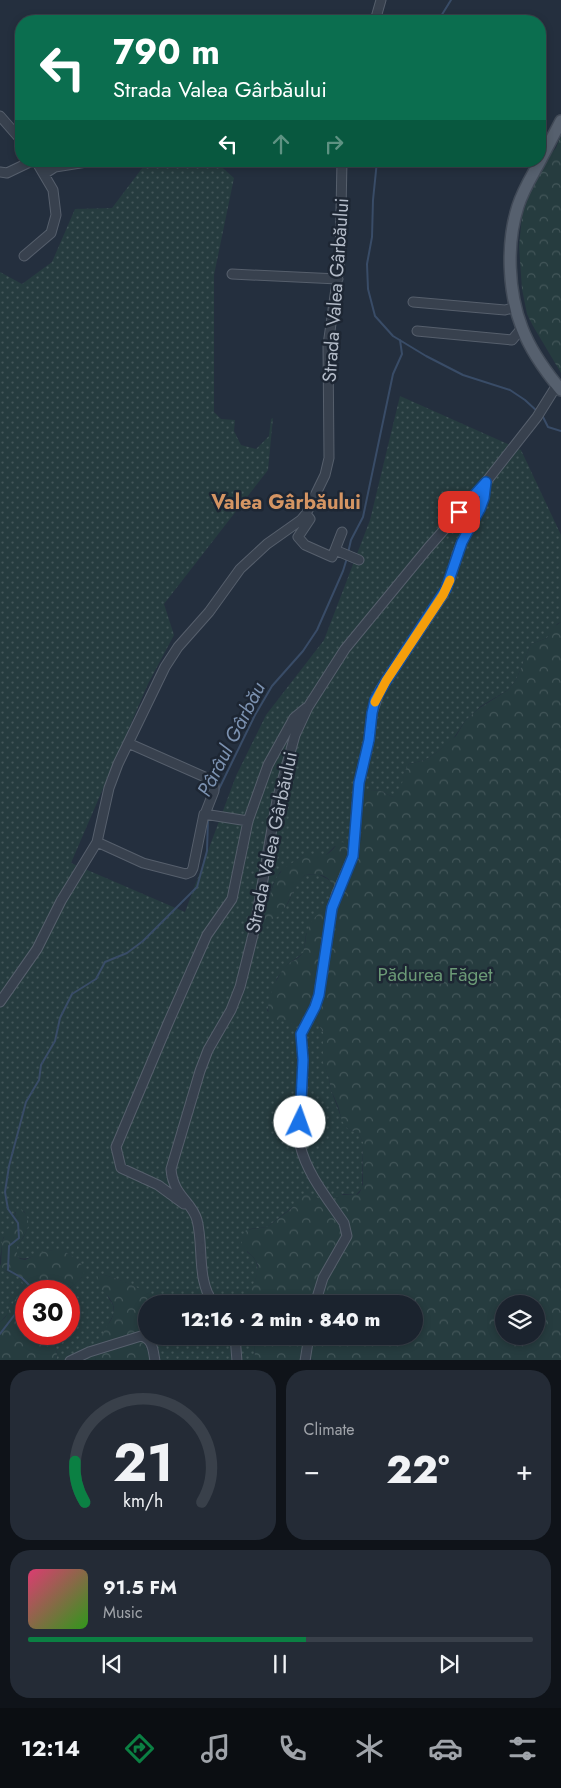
<!DOCTYPE html>
<html lang="en">
<head>
<meta charset="utf-8">
<style>
  body { margin:0; font-family:Jost,sans-serif; background:#242b36; color:#f1f3f6; height:100vh; display:flex; flex-direction:column; font-size:19px; white-space:nowrap }
  * { box-sizing:border-box; margin:0 }
  p { font-size:16px; color:#a0a4aa }
  .icon { flex:none; width:28px; height:28px; fill:none; stroke:currentColor; stroke-width:2; stroke-linecap:round; stroke-linejoin:round }
  .map { position:relative; height:1360px; overflow:hidden }
  .panel { display:flex; flex-direction:column; gap:10px; padding:10px; background:#0f1319; flex:1 }
  .panel>* { flex:none }
  .guide { position:absolute; left:15px; top:15px; width:531px; height:152px; border-radius:20px; box-shadow:0 2px 8px #0003,0 0 0 1px #39404a; background:#0b6e4f; color:#fff; overflow:hidden }
  .tools { position:absolute; left:495px; top:1295px; display:grid; gap:10px }
  .tools a { display:grid; place-items:center; width:50px; height:50px; border-radius:50%; background:#1b232e; box-shadow:0 2px 8px #0003,0 0 0 1px #39404a; font-size:25px }
  .speed { position:absolute; left:15px; top:1280px; display:flex; gap:10px; font-size:25px; font-weight:700; text-align:center }
  .speed>* { display:grid; place-content:center; width:65px; height:65px; border-radius:50%; background:#1b232e; box-shadow:0 2px 8px #0003,0 0 0 1px #39404a; line-height:1 }
  .speed .limit { border:8px solid #d22; background:#fff; color:#111 }
  .pin { position:absolute; display:grid; place-items:center; width:42px; height:42px; color:#fff; margin:-21px; border-radius:10px; box-shadow:0 2px 8px #0006 }
  .me { position:absolute; width:55px; margin:-28px; rotate:3deg; stroke-linejoin:round; filter:drop-shadow(0 0 4px #0008) }
  .turn { display:flex; align-items:center; gap:18px; height:105px; padding:0 15px; font-size:22px }
  .turn .icon { width:65px; height:65px; stroke-width:2.5 }
  .turn b { display:block; font-size:35px; line-height:42px }
  .lanes { display:flex; align-items:center; height:48px; padding:0 15px; background:#0003; justify-content:center; gap:25px; direction:ltr }
  .lanes .off { opacity:.35 }
  .big { font-size:38px; font-weight:800; line-height:1.1 }
  .panel .card { flex:1; display:flex; flex-direction:column; justify-content:center; gap:8px; min-width:0; padding:0 18px; border-radius:20px; background:#242b36 }
  .panel .dial { align-items:center; gap:0 }
  .dial svg { height:130px; overflow:visible; fill:none; stroke:#39404a; stroke-width:7; stroke-linecap:round; text-anchor:middle }
  .dial text { fill:#f1f3f6; stroke:none }
  .song { display:flex; align-items:center; gap:15px }
  .cover { width:60px; height:60px; border-radius:8px; background:linear-gradient(135deg,hsl(340 70% 55%),hsl(110 70% 35%)) }
  .played { height:5px; border-radius:2px; background:linear-gradient(90deg,#0b8043 55%,#39404a 55%) }
  .keys { display:flex; justify-content:space-around; direction:ltr }
  .heat { display:flex; justify-content:space-between; align-items:center; font-size:28px; direction:ltr }
  .panel .tiles { flex:1; display:grid; gap:10px; grid-template-columns:1fr 1fr }
  .card:last-child { grid-column:span 2 }
  .trip { position:absolute; left:138px; top:1295px; width:285px; height:50px; border-radius:25px; background:#1b232e; box-shadow:0 2px 8px #0003,0 0 0 1px #39404a; font-weight:800; line-height:50px; text-align:center }
  .menu { display:flex; height:80px; justify-content:space-around; align-items:center; background:#0b0e12; color:#a0a4aa }
  .menu .icon { width:35px; height:35px }
  .menu .current { color:#0b8043 }
  .menu b { font-size:22px; color:#f1f3f6 }
  .map>svg:first-child { display:block }
</style>
</head>
<body>
<div class="map">
<svg width="561" height="1361" viewBox="0 0 561 1361">
  <defs>
    <pattern id="grass-dots" width="8" height="8" patternUnits="userSpaceOnUse" patternTransform="scale(1.25)"><rect width="8" height="8" fill="#263c3f"/><path d="M2 2h.1M6 6h.1" fill="none" stroke="#435659" stroke-width="1.8" stroke-linecap="round"/></pattern>
    <pattern id="forest-crowns" width="20" height="18" patternUnits="userSpaceOnUse" patternTransform="scale(1.25)"><rect width="20" height="18" fill="#263c3f"/><path d="M2 6a3 3 0 1 1 6 0M12 15a3 3 0 1 1 6 0" fill="none" stroke="#435659"/></pattern>
  </defs>
  <rect width="100%" height="100%" fill="#242f3e"/>
  <path fill="url(#grass-dots)" d="M153 161H215L234 178 214 275V412L221 419 235 420 234 431 241 445 256 449 269 436 271 419 273 418 268 470 164 604 174 635 148 684 71 863 185 912 236 776 266 715 324 640 370 520 400 396 521 450 561 535V622L557 624 547 638 531 644 516 680 508 690 481 706 465 721 453 739 436 753 425 760 409 764C401 776 405 784 400 793 398 796 396 796 393 797L381 791 372 790 358 810C360 820 365 838 359 846H335L326 855H304L280 872 273 884 268 901 263 908 272 920C279 915 284 910 288 903 294 892 295 882 305 875L318 874 329 880 336 891 334 900 306 934 304 951 302 954 288 964 277 978 267 1011 298 1025 305 1019 314 1017 323 1032V1061L329 1078 331 1090 341 1117 347 1128 359 1134 363 1142 362 1188 356 1195 343 1194 329 1202 294 1206 267 1227 249 1229 247 1252C269 1267 250 1284 248 1304H162C145 1290 123 1280 101 1274L106 1294 113 1305 114 1313 104 1333 95 1360H56L57 1355 53 1334H69V1291H67L82 1277 81 1264C76 1259 68 1252 62 1251 44 1246 26 1265 17 1256V1246C26 1234 32 1226 24 1211L15 1212 14 1224 3 1238 0 1258V272L22 284 52 262 75 209 112 208 143 167Z
    M0 1264C4 1274 12 1272 20 1277 23 1279 23 1285 23 1288 22 1294 5 1319 0 1322Z
    M146 1328V1336H254L255 1360H151C148 1350 140 1339 146 1328Z"/>
  <path fill="url(#forest-crowns)" fill-rule="evenodd" d="M561 135V373L533 326 527 314 522 289 519 246 522 216 532 186 550 155 556 148Z
    M561 622V1360L319 1361 305 1358 297 1361 255 1360 254 1336H414V1304H248L250 1290 256 1278 258 1265 254 1258 242 1246V1237L246 1230 267 1227 291 1209 304 1194C321 1194 323 1209 339 1195H357L360 1192 363 1184V1142L359 1134 347 1128 342 1121 338 1106 331 1090 329 1078 323 1062V1032L314 1017 305 1019 298 1025H294L283 1019 275 1020 271 1019C262 1006 277 976 286 966 291 961 297 960 302 954 307 945 304 934 310 924 318 909 346 902 330 881 324 873 314 874 305 875 290 886 287 925 263 920L261 912 268 901 275 880 283 869 304 855H326C340 847 334 836 354 847 375 843 344 805 372 790L381 791 393 797C405 793 400 775 409 764L425 760 436 753 456 736 465 721 478 709 508 690 516 680 531 644 547 638 554 627ZM504 1304H536V1336H504Z
    M21 1209C35 1221 26 1234 17 1246V1256L20 1259 25 1260 41 1252 59 1249C67 1252 91 1265 82 1277 78 1282 71 1286 67 1291H26V1334H53L57 1355 56 1360H0V1322C8 1317 8 1310 13 1303 18 1296 27 1287 21 1278 17 1274 6 1273 1 1267L2 1242 5 1234 14 1224 16 1210Z
    M101 1274C123 1280 145 1289 162 1304H146V1328L143 1334V1339L151 1360 95 1361C97 1351 99 1342 103 1333 108 1323 117 1316 113 1304 109 1294 96 1288 96 1277Z"/>
  <g fill="none" stroke-linecap="round" stroke-linejoin="round">
    <path stroke="#394c67" stroke-width="2" d="M438 21 451 0
      M377 161 373 200 372 237 367 264 368 289 375 316 393 336 426 356 463 375 510 390 525 400 538 412
      M542 415 548 427 561 431
      M348 553 351 540 363 517 393 374 402 354 400 340
      M218 791 255 715 272 686 303 651 317 630 343 571 347 558
      M30 1291 32 1288 22 1278 8 1270 9 1246 19 1238 18 1223 8 1209 5 1192 9 1166 26 1102 39 1080 41 1065 55 1041 60 1018 72 994 96 979 105 962 127 953 143 941 197 887 207 851 208 818
      M0 1334 26 1300"/>
    <g stroke="#565f6c" stroke-width="11">
      <path id="minor" d="M375 21 381 0
        M0 116 21 140
        M0 172 7 173 32 161
        M44 174 55 167 93 161
        M24 256 51 233 56 215 53 190 36 161
        M232 274 338 279
        M413 302 505 310 516 307
        M417 331 512 340 522 328
        M306 514 310 519 298 537 305 545 332 557 335 550 359 560
        M335 550 342 532
        M128 743 207 778 214 785V791L205 814
        M97 842 143 863 186 874 191 872 193 868 204 814 248 821
        M0 1002 37 949 61 901 97 842 109 788 118 764 165 667 178 647 209 612 240 569 267 544 301 520 306 514 325 475 329 458 328 345 340 260 342 161
        M184 1204 158 1185 121 1168 116 1147 169 1021 207 935 232 899 248 821 268 765 294 718 306 708
        M214 1304C196 1281 204 1247 197 1220 192 1201 173 1196 171 1169L200 1071 208 1050 231 1010 240 987 254 931 277 800 295 735 308 707 345 649 428 548 486 482 537 417 557 385
        M315 1304 323 1278 347 1236 344 1223C327 1198 307 1174 300 1145L303 1060 301 1034 315 1007 319 995 332 908 337 893 353 856 359 783 369 740 372 713 380 690 443 595C452 579 454 560 461 544 471 522 484 506 486 482
        M235 1336 237 1361
        M70 1361 89 1352 141 1336C153 1339 153 1350 155 1361
        M305 1361 309 1336"/>
    </g>
    <g stroke="#414a57" stroke-width="14">
      <path id="major" d="M540 161C532 176 523 190 518 206 506 243 508 292 522 328 530 349 546 372 561 390
        M540 161 561 121"/>
    </g>
    <use href="#minor" stroke="#38414e" stroke-width="9"/>
    <use href="#major" stroke="#56606e" stroke-width="11"/>
  </g>
  <g fill="none" stroke-linecap="round" stroke-linejoin="round">
    <g stroke="#114b97" stroke-width="12">
      <path id="route" d="M300 1122 303 1060 301 1034 315 1007 319 995 332 908 353 856 359 783 369 740 372 713 375 700 386 681 446 589 462 542 480 509 484 498 486 482 459 512"/>
    </g>
    <use href="#route" stroke="#1a73e8" stroke-width="9"/>
    <path stroke="#f59e0b" stroke-width="9" d="M375 702 386 681 443 595 450 580"/>
  </g>
  <g text-anchor="middle" stroke-width="5" stroke-linejoin="round" paint-order="stroke">
    <g font-size="19" fill="#b4bcc9" stroke="#1d2633">
      <text transform="translate(335 290) rotate(-86)" y="7">Strada Valea Gârbăului</text>
      <text transform="translate(271 842) rotate(-78)" y="7">Strada Valea Gârbăului</text>
    </g>
    <g font-size="19" fill="#6b9a76" stroke="#1d2633">
      <text x="435" y="981">Pădurea Făget</text>
    </g>
    <g font-size="20" font-weight="bold" fill="#d59563" stroke="#1d2633">
      <text x="286" y="509">Valea Gârbăului</text>
    </g>
    <g font-size="20" font-style="italic" fill="#7c92b1" stroke="#1d2633">
      <text transform="translate(231 739) rotate(-63)" y="7">Pârâul Gârbău</text>
    </g>
  </g>
</svg>
<div class="tools">
<a><svg class="icon" aria-label="layers" viewBox="0 0 24 24"><path d="M12 4l9 5-9 5-9-5zM3 14l9 5 9-5"/></svg></a>
</div>
<div class="speed"><div class="limit">30</div></div>
<div class="pin" style="left:459px;top:512px;background:#d93025"><svg class="icon" aria-label="arrive" viewBox="0 0 24 24"><path d="M6 21V4h12l-3 4 3 4H6"/></svg></div>
<svg class="me" style="left:300px;top:1122px" viewBox="-20 -20 40 40"><circle r="19" fill="#fff"/><path d="M0-13L10 11 0 6-10 11z" fill="#1a73e8"/></svg>
<div class="trip">12:16 · 2 min · 840 m</div>
<div class="guide">
<div class="turn"><svg class="icon" aria-label="left" viewBox="0 0 24 24"><path d="M17 20v-9H6M10 6l-5 5 5 5"/></svg><div><b>790 m</b>Strada Valea Gârbăului</div></div>
<div class="lanes"><svg class="icon" aria-label="left" viewBox="0 0 24 24"><path d="M17 20v-9H6M10 6l-5 5 5 5"/></svg><svg class="icon off" aria-label="ahead" viewBox="0 0 24 24"><path d="M12 20V5M6 11l6-6 6 6"/></svg><svg class="icon off" aria-label="right" viewBox="0 0 24 24"><path d="M7 20v-9h11M14 6l5 5-5 5"/></svg></div>
</div>
</div>
<section class="panel">
<div class="tiles">
<div class="card dial"><svg viewBox="0 0 100 80">
<path d="M14 69A42 42 0 1 1 86 69"/>
<path d="M14 69A42 42 0 0 1 8 44" stroke="#0b8043"/>
<text x="50" y="56" font-size="32" font-weight="700">21</text>
<text x="50" y="72" font-size="11">km/h</text>
</svg></div>
<div class="card"><p>Climate</p>
<div class="heat"><a>−</a><b class="big">22°</b><a>+</a></div>
</div>
<div class="card">
<div class="song"><i class="cover"></i><div><b>91.5 FM</b><p>Music</p></div></div>
<div class="played"></div>
<div class="keys"><svg class="icon" aria-label="previous" viewBox="0 0 24 24"><path d="M18 5L8 12l10 7zM5 5v14"/></svg><svg class="icon" aria-label="pause" viewBox="0 0 24 24"><path d="M8 5v14M16 5v14"/></svg><svg class="icon" aria-label="next" viewBox="0 0 24 24"><path d="M6 5l10 7-10 7zM19 5v14"/></svg></div>
</div>
</div>
</section>
<nav class="menu">
<b>12:14</b>
<svg class="icon current" aria-label="directions" viewBox="0 0 24 24"><path d="M12 3l9 9-9 9-9-9zM9 14v-3h6M13 9l2 2-2 2"/></svg>
<svg class="icon" aria-label="music" viewBox="0 0 24 24"><path d="M9 18V5l10-2v13"/><circle cx="6" cy="18" r="3"/><circle cx="16" cy="16" r="3"/></svg>
<svg class="icon" aria-label="phone" viewBox="0 0 24 24"><path d="M5 4h4l2 5-3 2q2 4 5 5l2-3 5 2v4C11 20 4 13 5 4z"/></svg>
<svg class="icon" aria-label="climate" viewBox="0 0 24 24"><path d="M12 3v18M4 7l16 10M4 17L20 7"/></svg>
<svg class="icon" aria-label="car" viewBox="0 0 24 24"><path d="M5 17H2v-5l4-1 3-4h7l3 4 3 1v5h-3M9 17h6M6 11h13"/><circle cx="7" cy="17" r="2"/><circle cx="17" cy="17" r="2"/></svg>
<svg class="icon" aria-label="filters" viewBox="0 0 24 24"><path d="M4 7h16M4 17h16"/><circle cx="9" cy="7" r="2"/><circle cx="15" cy="17" r="2"/></svg>
</nav>
</body>
</html>
